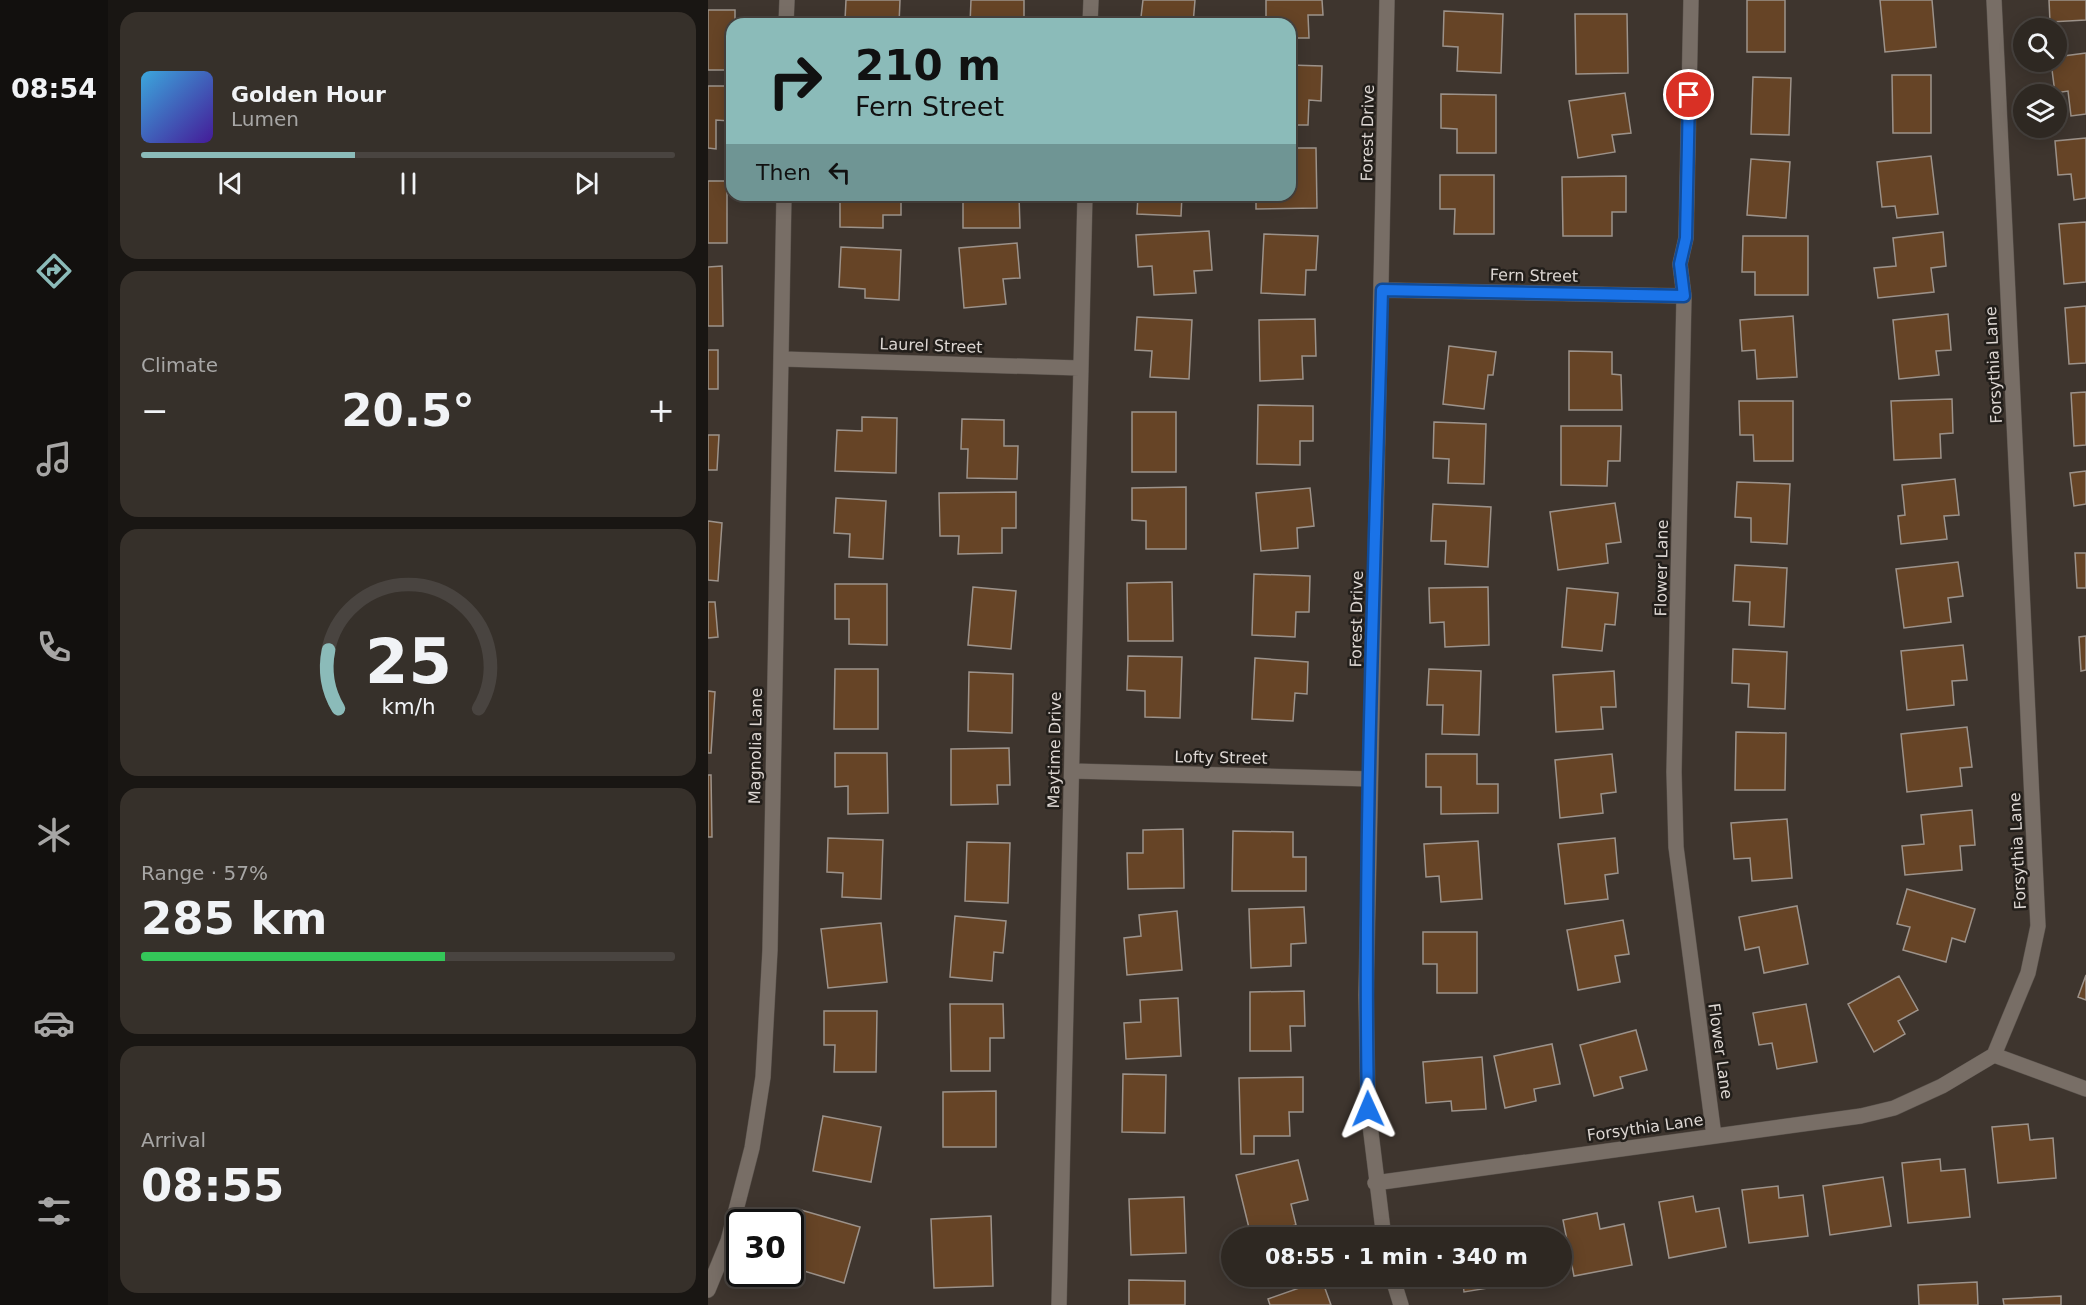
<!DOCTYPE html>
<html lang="en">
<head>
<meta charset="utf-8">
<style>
  body { margin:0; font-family:"DejaVu Sans",sans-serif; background:#36302a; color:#f1f3f6; height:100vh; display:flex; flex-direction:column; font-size:22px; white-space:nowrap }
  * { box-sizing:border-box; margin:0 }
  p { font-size:20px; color:#a7a6a5 }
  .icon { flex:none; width:33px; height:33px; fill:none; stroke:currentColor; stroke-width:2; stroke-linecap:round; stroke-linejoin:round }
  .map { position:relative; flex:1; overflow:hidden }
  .side { display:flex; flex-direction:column; gap:12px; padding:12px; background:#191613; width:600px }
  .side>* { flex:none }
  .top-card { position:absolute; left:18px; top:18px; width:570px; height:183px; border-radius:18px; box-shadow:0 3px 15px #0003,0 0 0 2px #494440; background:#8bbbb9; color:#111; overflow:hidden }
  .fabs { position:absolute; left:1305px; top:18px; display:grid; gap:12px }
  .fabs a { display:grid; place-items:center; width:54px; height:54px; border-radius:50%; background:#2e2822; box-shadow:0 3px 15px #0003,0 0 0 2px #494440; font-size:30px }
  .speed { position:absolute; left:18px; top:1209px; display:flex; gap:12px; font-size:30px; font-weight:700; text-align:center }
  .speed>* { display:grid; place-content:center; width:78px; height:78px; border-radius:50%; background:#2e2822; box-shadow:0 3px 15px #0003,0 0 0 2px #494440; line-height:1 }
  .speed .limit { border:3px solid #111; border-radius:9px; background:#fff; color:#111 }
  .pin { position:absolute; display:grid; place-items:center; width:51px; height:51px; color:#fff; margin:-26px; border:3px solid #fff; border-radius:50%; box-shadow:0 2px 6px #0007 }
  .me { position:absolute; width:66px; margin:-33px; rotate:359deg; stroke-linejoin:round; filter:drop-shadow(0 0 4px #0008) }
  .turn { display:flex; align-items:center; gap:21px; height:126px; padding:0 30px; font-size:27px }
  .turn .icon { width:78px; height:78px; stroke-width:2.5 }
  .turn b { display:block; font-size:42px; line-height:51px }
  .then { display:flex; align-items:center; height:57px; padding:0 30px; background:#0003; gap:12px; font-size:22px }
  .big { font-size:45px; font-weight:800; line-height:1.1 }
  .side .card { flex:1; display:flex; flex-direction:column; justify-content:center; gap:9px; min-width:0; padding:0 21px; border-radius:18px; background:#36302a }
  .side .dial { align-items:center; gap:0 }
  .dial svg { height:156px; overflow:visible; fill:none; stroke:#494440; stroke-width:7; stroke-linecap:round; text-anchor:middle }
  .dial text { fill:#f1f3f6; stroke:none }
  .song { display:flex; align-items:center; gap:18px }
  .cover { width:72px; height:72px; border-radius:9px; background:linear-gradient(135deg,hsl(200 70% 55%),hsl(260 70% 35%)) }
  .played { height:6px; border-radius:3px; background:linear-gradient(90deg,#8bbbb9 40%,#494440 40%) }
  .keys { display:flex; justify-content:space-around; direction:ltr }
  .heat { display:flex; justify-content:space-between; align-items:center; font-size:33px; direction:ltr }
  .charge { height:9px; border-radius:4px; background:linear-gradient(90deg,#34c759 57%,#494440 0) }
  .trip { position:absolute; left:513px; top:1227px; width:351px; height:60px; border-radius:30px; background:#2e2822; box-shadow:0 3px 15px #0003,0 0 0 2px #494440; font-weight:800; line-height:60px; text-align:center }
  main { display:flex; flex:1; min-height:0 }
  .tabs { display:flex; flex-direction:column; width:108px; justify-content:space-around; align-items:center; background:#12100e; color:#a7a6a5 }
  .tabs .icon { width:42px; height:42px }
  .tabs .active { color:#8bbbb9 }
  .tabs b { font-size:27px; color:#f1f3f6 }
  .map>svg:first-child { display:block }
</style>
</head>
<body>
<main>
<nav class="tabs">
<b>08:54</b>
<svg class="icon active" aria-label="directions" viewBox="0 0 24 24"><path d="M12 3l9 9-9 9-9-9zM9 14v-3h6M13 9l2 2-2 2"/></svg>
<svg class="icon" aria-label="music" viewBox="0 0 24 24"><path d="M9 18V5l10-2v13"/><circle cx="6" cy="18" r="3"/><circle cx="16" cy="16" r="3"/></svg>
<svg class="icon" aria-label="phone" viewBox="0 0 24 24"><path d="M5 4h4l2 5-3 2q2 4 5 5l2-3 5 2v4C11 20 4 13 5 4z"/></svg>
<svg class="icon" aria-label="climate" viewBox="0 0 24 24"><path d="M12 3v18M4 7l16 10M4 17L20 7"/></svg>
<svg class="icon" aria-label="car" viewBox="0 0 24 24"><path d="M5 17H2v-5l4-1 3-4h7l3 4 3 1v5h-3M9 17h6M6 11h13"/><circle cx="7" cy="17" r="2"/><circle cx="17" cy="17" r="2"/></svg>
<svg class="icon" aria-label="filters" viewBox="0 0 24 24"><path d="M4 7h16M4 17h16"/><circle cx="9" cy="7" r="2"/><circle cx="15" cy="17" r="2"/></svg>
</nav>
<section class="side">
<div class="card">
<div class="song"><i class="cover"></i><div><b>Golden Hour</b><p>Lumen</p></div></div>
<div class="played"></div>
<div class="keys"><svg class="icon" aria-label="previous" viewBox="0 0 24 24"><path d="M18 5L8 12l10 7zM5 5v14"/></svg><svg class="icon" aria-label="pause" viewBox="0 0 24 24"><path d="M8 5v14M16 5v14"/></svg><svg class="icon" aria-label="next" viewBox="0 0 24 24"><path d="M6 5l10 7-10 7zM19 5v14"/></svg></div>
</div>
<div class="card"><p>Climate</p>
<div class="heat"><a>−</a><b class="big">20.5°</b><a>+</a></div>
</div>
<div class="card dial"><svg viewBox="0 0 100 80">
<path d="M14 69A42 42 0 1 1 86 69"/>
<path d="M14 69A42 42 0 0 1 9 39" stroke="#8bbbb9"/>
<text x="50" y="56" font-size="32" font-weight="700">25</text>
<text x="50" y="72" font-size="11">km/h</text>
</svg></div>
<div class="card"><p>Range · 57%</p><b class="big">285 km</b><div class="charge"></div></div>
<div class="card"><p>Arrival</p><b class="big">08:55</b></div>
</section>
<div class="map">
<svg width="1378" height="1305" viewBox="0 0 1378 1305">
  <rect width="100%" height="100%" fill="#3e352e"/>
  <path fill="#664426" stroke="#9c928a" stroke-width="1.5" d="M138 0H192L191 24H151V21L137 20Z
    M263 0H316V24H262Z
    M435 0H487L485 24H452V19L433 17Z
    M558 0H614L615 15H600L601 38H582V24H558Z
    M1039 0H1077V52H1039Z
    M1172 0H1224L1228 47 1177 52Z
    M1341 0H1378V20L1342 22Z
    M0 10H27V24H24V70H0Z
    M736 11 795 14 793 73 749 71 750 47 735 46Z
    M867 14H919L920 73 868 74Z
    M1378 53V114L1363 116 1360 91 1347 93 1343 62H1348V57Z
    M582 65 614 66 613 101 601 100 600 125H582Z
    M1184 75H1223V133H1185Z
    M1045 77 1083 78 1081 135 1043 134Z
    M0 86H23L22 121 8 120V149L0 148Z
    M917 93 923 133 904 135 907 152 870 158 861 101Z
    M733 94 788 95V153H749V129L733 128Z
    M1378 138V198L1366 200 1363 174 1350 175 1347 141Z
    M582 148H608L609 208 548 209V195H582Z
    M1223 156 1230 214 1189 218 1187 206 1174 207 1169 162Z
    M1043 159 1082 162 1078 218 1039 215Z
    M732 175H786V234H746L747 209H732Z
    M918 176V212H904V236H855L854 177Z
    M0 181H19V243H0Z
    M132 195H193V215H175V228L132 227Z
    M255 195H311L312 228H255Z
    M430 195H474L473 216 429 214Z
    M1378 222V282L1356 284 1351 224Z
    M501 231 504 270 486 271 488 293 446 295 444 266 430 267 428 235Z
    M1235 232 1238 266 1223 268 1226 292 1170 298 1166 268 1188 266 1185 238Z
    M556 234 610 236 608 270H598L597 295 553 293Z
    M1035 236H1100V295H1047V272H1034Z
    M309 243 312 278 295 279 298 304 256 308 251 248Z
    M133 247 193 250 191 300 157 298V289L131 287Z
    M14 266 15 326H0V267Z
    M1378 306V363L1361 364 1357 308Z
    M1240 314 1243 350 1228 351 1231 375 1191 379 1185 320Z
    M1085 316 1089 377 1049 379 1047 350 1034 351 1032 320Z
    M429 317 484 320 481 379 442 377 444 351 427 350Z
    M607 319 608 356H594L595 379 552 381 551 320Z
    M741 346 788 352 785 375H780L776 409 735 404Z
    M0 350H10V389H0Z
    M861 351 904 352V374L913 375 914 410H861Z
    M1378 392V445L1366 446 1363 393Z
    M1244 399 1245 433 1232 434 1233 458 1186 460 1183 401Z
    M1031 401H1085V461H1046L1045 435H1032Z
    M550 405 605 406V441H592V465L549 464Z
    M424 412H468V472H424Z
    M154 417 189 418 188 473 127 471 129 430 154 431Z
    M254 419 296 420V446H310L309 479 259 478 260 449H253Z
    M726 422 778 424 776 484 740 483 741 459 725 458Z
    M853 426H913L912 461H900L899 486 853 485Z
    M0 435H11L9 470H0Z
    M1378 471V504L1366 506 1362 473Z
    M1247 479 1251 515 1236 516 1239 539 1193 544 1190 516 1197 515 1194 485Z
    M1029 482 1082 484 1079 544 1043 542V518L1027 517Z
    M478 487V549H438V521L424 520V488Z
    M602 488 606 526 589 528 590 548 553 551 548 493Z
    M308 492V528H294V553L250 554 251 536H232L231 493Z
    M128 498 178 501 175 559 141 557 142 534 126 533Z
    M907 503 913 542 898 544 900 563 850 570 842 512Z
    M725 504 783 507 780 567 737 564 738 541H723Z
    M0 521 14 523 10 581 0 580Z
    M1367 553H1378V588H1369Z
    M1250 562 1255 596 1240 598 1243 622 1196 628 1188 569Z
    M1027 565 1079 568 1076 627 1041 625 1042 602 1025 601Z
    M546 574 602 576 601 612H588L587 637 544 635Z
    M464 582 465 641H420L419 583Z
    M127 584H179V645L141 644V619H127Z
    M265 587 308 591 303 649 260 645Z
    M780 587 781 645 737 647 736 622 722 623 721 588Z
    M859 588 910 593 907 625 897 624 894 651 854 647Z
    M0 602H7L10 637 0 638Z
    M1378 636V670L1373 671 1371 637Z
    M1255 645 1259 680 1244 681 1246 705 1199 710 1193 651Z
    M1025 649 1079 652 1077 709 1040 707 1041 684 1024 683Z
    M420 656 474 657 472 718 437 717V691L419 690Z
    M547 658 600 662 599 694 587 693 585 721 544 719Z
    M127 669H170V729H126Z
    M721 669 773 671 771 735 734 734 735 705H719Z
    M906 671 908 707H893L895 729 848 732 845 675Z
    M261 672 305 674 304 733 260 731Z
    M0 691 7 692 3 753H0Z
    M1259 727 1264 767 1252 768 1254 786 1199 792 1193 734Z
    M1028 732 1078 733 1077 790H1027Z
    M301 748 302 785H289L290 804 243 805V749Z
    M127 753H179L180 813 140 814V786L127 787Z
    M718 754H769V784H790V813L733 814V787H718Z
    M904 754 908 792 893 794 895 813 852 818 847 760Z
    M0 775H3L4 837H0Z
    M1264 810 1267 845 1252 846 1254 870 1197 875 1194 846 1216 844 1213 815Z
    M1079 819 1084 878 1044 881 1042 858 1026 859 1023 823Z
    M475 829 476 888 420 889 419 853H435V830Z
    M525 831 585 832V857H598V891H524Z
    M120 838 175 840 173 899 134 897 135 873 119 872Z
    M907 838 910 873 897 875 900 899 857 904 850 844Z
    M770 841 774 899 733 902 731 876 718 877 716 844Z
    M259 842 302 843 300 903 257 901Z
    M1199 889 1267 909 1257 942 1244 938 1238 962 1195 950 1202 927 1189 924Z
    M1089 906 1100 964 1056 973 1051 947 1037 950 1031 917Z
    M596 907 598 943 583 944V966L543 968 541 909Z
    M469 911 474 970 419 975 416 938 433 936 431 915Z
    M247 916 298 921 295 953 286 952 284 981 242 977Z
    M915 920 921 954 907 956 912 982 870 990 859 930Z
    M173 923 179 982 120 988 113 929Z
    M715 932H769V993H729V964H715Z
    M1378 975V1000L1370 997Z
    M1191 976 1210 1010 1190 1021 1197 1034 1166 1052 1140 1004Z
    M596 991 597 1026H582L583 1051H542V992Z
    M470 998 473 1056 418 1059 416 1023 433 1022 432 1000Z
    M242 1004H295L296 1038H282V1071H243Z
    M1098 1004 1109 1062 1069 1069 1064 1043 1051 1045 1045 1013Z
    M116 1011H169L168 1072H126L127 1045H116Z
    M928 1030 939 1070 912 1077 915 1088 886 1096 872 1045Z
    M844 1044 852 1084 826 1089 828 1101 797 1108 786 1056Z
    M774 1057 778 1109 744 1111 743 1101 718 1103 715 1062Z
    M415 1074 458 1075 457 1133 414 1132Z
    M595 1077V1112H581L582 1136H546V1154H533L531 1078Z
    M288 1091V1147H235V1092Z
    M115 1116 173 1127 163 1182 105 1171Z
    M1320 1124 1322 1140 1345 1138 1348 1178 1290 1183 1284 1127Z
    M1232 1159 1233 1171 1257 1169 1262 1217 1200 1223 1194 1163Z
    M590 1160 600 1200 583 1204 588 1225 543 1236 528 1175Z
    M1175 1177 1183 1226 1122 1235 1115 1186Z
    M1070 1186 1071 1198 1095 1195 1100 1236 1041 1243 1034 1190Z
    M985 1196 988 1212 1011 1208 1018 1247 961 1258 951 1202Z
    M476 1197 478 1253 423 1255 421 1199Z
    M93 1210 152 1227 136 1283 86 1268 92 1248 83 1245Z
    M889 1213 892 1229 916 1224 924 1265 866 1276 855 1220Z
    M283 1216 285 1286 226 1288 223 1219Z
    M801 1227 803 1238H761V1234Z
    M754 1276H810L811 1283 756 1292Z
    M421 1280 477 1281V1305H421Z
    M614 1280 623 1305H562L560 1299Z
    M1269 1282 1270 1305H1211L1210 1285Z
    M1353 1296V1305H1296L1295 1299Z"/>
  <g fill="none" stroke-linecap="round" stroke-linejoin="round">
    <g stroke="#58514b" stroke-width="16">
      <path id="minor" d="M983 0 978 238 972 264 976 296 966 772 968 847 1006 1136
        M78 24 79 0
        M382 24 383 0
        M674 290 976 296
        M75 359 371 368
        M364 771 662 779
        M1286 1055 1378 1089
        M667 1183 1153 1116 1186 1108 1234 1086 1286 1055 1320 973 1330 926 1286 0
        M676 1238 660 1109 658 995 679 0
        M684 1276 693 1305
        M0 1290 20 1241 44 1148 55 1077 62 950 76 195
        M351 1305 377 195"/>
    </g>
    <use href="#minor" stroke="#786e66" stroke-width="15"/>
  </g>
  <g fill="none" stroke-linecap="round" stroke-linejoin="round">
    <g stroke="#114b97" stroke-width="15">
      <path id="route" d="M660 1109C655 836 667 563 674 290L976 296 972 264 978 238 981 95"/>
    </g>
    <use href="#route" stroke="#1a73e8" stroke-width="10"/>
  </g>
  <g text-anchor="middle" stroke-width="5" stroke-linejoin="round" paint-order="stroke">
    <g font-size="16" fill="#dcd6d2" stroke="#221e1a">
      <text transform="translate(659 133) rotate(-89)" y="6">Forest Drive</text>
      <text transform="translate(826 275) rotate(1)" y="6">Fern Street</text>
      <text transform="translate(223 345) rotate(2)" y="6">Laurel Street</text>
      <text transform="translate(1285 365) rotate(-93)" y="6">Forsythia Lane</text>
      <text transform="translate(953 568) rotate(-89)" y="6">Flower Lane</text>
      <text transform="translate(648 619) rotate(-89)" y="6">Forest Drive</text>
      <text transform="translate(47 746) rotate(-89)" y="6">Magnolia Lane</text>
      <text transform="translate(346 750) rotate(-89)" y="6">Maytime Drive</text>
      <text transform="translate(513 757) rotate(1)" y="6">Lofty Street</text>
      <text transform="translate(1309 851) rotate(-93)" y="6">Forsythia Lane</text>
      <text transform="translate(1013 1051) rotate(82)" y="6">Flower Lane</text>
      <text transform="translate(937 1127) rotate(-8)" y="6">Forsythia Lane</text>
    </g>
  </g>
</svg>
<div class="fabs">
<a><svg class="icon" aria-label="search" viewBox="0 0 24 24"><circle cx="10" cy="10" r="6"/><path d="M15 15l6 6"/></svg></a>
<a><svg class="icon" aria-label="layers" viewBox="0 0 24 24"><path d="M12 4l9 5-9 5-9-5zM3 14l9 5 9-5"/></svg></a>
</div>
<div class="speed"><div class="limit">30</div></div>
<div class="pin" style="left:981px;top:95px;background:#d93025"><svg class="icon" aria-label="arrive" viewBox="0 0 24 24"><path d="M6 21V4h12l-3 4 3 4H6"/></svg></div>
<svg class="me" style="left:660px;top:1109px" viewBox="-20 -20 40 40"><path d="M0-17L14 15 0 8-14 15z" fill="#1a73e8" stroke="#fff" stroke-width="4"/></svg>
<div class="trip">08:55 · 1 min · 340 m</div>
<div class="top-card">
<div class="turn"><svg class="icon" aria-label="right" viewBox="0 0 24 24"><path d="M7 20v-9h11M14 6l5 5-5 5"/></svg><div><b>210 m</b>Fern Street</div></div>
<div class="then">Then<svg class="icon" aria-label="left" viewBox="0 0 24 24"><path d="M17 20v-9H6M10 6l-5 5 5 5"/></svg></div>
</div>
</div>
</main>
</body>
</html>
